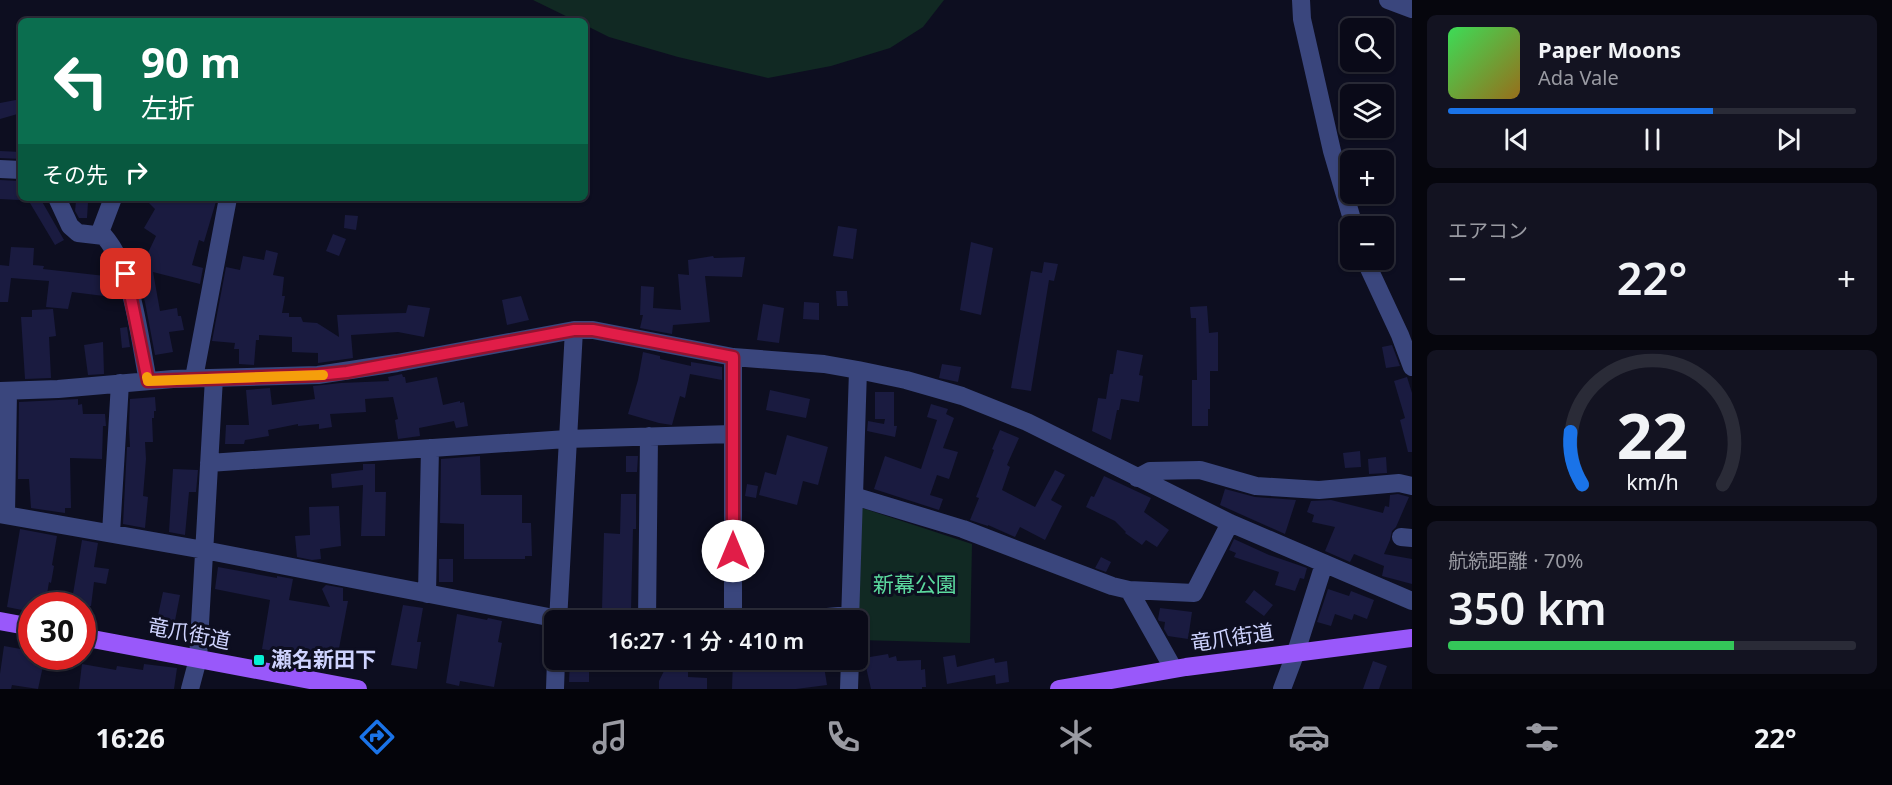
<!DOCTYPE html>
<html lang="ja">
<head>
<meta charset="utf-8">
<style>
  body { margin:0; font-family:"Noto Sans","Noto Sans JP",sans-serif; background:#131321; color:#f1f3f6; height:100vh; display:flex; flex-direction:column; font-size:22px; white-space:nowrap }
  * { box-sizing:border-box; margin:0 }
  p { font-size:20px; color:#999aa2 }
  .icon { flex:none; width:33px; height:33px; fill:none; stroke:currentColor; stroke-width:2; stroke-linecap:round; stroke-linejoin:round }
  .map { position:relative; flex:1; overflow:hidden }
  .side { display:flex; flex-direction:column; gap:15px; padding:15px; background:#06060d; width:480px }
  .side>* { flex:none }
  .guide { position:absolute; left:18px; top:18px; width:570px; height:183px; border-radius:9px; box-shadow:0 2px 4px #0004,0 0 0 2px #2a2b37; background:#0b6e4f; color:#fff; overflow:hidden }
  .tools { position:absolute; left:1340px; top:18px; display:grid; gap:12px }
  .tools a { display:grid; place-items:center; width:54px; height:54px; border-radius:9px; background:#0a0a18; box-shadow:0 2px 4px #0004,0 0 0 2px #2a2b37; font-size:30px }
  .speed { position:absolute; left:18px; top:592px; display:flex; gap:12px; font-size:30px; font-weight:700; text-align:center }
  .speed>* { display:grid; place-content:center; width:78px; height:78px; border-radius:50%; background:#0a0a18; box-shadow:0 2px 4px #0004,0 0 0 2px #2a2b37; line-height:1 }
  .speed .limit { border:9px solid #d22; background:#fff; color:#111 }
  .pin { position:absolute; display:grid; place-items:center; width:51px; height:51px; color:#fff; margin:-26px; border-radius:12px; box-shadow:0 3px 9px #0006 }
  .me { position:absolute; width:66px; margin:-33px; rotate:0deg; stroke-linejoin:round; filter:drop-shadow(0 0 4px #0008) }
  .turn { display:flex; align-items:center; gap:21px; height:126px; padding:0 24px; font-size:27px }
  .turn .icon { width:78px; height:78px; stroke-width:2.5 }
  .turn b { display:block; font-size:42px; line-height:51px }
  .then { display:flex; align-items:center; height:57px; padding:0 24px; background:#0003; gap:12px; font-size:22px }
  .big { font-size:45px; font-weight:600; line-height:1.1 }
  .side .widget { flex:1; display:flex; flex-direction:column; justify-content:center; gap:9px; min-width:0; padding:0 21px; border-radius:9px; background:#131321 }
  .side .dial { align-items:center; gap:0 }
  .dial svg { height:156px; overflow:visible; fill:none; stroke:#2a2b37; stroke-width:7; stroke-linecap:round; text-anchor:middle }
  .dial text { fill:#f1f3f6; stroke:none }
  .song { display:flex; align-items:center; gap:18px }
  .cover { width:72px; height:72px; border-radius:9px; background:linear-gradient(135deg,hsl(130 70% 55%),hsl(40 70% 35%)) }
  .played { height:6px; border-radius:3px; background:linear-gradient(90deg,#1a73e8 65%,#2a2b37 65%) }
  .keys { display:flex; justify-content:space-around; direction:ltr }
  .heat { display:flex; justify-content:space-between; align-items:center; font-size:33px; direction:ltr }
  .charge { height:9px; border-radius:4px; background:linear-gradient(90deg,#34c759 70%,#2a2b37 0) }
  .trip { position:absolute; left:544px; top:610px; width:324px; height:60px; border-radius:9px; background:#0a0a18; box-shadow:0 2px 4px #0004,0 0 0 2px #2a2b37; font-weight:600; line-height:60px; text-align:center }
  .tab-bar { display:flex; height:96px; justify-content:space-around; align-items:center; background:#04040a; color:#999aa2 }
  .tab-bar .icon { width:42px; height:42px }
  .tab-bar .selected { color:#1a73e8 }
  .tab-bar b { font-size:27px; color:#f1f3f6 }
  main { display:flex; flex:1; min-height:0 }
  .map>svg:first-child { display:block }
</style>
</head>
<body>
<main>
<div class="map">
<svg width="1412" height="689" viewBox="0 0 1412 689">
  <rect width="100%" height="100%" fill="#0d0e20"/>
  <path fill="#112923" d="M533 0H944L923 27 890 48 831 66 768 78 678 57 609 37 585 25V21H576Z
    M859 507 972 544 970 643 859 640Z"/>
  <path fill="#1a1b40" d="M21 99V113L0 119V103Z
    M0 151 21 152V159L0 158Z
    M0 180 19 181 20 200 0 199Z
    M27 198H40L64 240 55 245Z
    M144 198H217L204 242 199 240 192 265 203 268 200 284 153 272 160 311 177 308 178 316H181L184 330 169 332 173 352 155 355 145 302 137 276 156 236 144 228 155 209Z
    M76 201 88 202 87 218H79L75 211Z
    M345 215 358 216 356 230 344 228Z
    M838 226 857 229 853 259 833 256Z
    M333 234 346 239 339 256 326 251Z
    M971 242 993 248 981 315 960 310Z
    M11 247 34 248 33 265 44 266 43 269 114 277 120 298 72 292 68 309 46 307 49 281 11 278 8 302H0V265L9 266Z
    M266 250 278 253 273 275 284 277 282 296H285L282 313H289V317H301L303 322 317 323 339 337 337 315 406 313 408 305 430 308 424 337 398 332 351 335 353 358 318 363V353L292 352V337L259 335V340H256L254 365 239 364V349H234L235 343 212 341 226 267 240 270 243 256 264 260Z
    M713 256 714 258 745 257 742 277 705 276 710 322 673 325 672 334 640 328 643 315H640L641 286 654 287 653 308 681 310 678 274 689 275 688 260Z
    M1044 262 1058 264 1054 281 1049 280 1031 391 1011 388 1031 271 1042 273Z
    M836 291H847L848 306H837Z
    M521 296 529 320 507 325 502 300Z
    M804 302 819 303V320L803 319Z
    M763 304 784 308 779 343 757 340Z
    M1207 306 1209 333 1218 332V371H1210V409H1208V426H1192V380H1197L1196 318H1191L1190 307Z
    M53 309 56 336 49 337 51 378 25 379 21 317H32V310Z
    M127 327 130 347 122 348 120 328Z
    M103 342 104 374 88 375 84 345Z
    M1392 345 1400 366 1386 368 1382 347Z
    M1117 350 1143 355 1139 375 1143 376 1139 402 1121 399 1119 410H1117L1111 440 1092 431 1098 398 1106 399 1110 374H1113Z
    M643 352 660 356V359L691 366V362L722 367V380L690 374 685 398 680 396 672 425 659 423 628 414 638 380Z
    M942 364 961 367 958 382 939 378Z
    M402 374 403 377H405L406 383 437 377 443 405 460 401V403L464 402 468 426 456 428 454 421 419 428 420 436 398 439 395 420 398 419 393 397 365 399 366 412 330 414 332 427 319 429V424L298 426V424L268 430 269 436 245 440 244 444H225L226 425H249L246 390 270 388 272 405 315 399 313 386 341 383 389 381 388 377Z
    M1407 377 1412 393V452H1408L1400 420 1405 418 1394 381Z
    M770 390 810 399 806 418 766 410Z
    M875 392H894V426H897L895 437 867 431 868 421 884 424 885 419H875Z
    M155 397 156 411H154V418H152L153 442H145L146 459 143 496 148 497 145 528 123 524 127 447H130L129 428 130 399Z
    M78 399V405L82 404 83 414H105L106 426H103L102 459 70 458 71 508H65V513L31 508 29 479H18L19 402Z
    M931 404 948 409 946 414 954 418 943 448 958 452 949 479 937 475 930 495 943 499 939 510 874 489 885 456 921 469 937 420 927 417Z
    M1000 430 1019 438 1007 465 1010 467 1002 490 1035 507 1055 470 1065 475 1051 500 1062 506 1045 540 1020 527 1015 537 988 525V526L970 520 979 498 976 497 994 450 992 449Z
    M787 435 828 447 818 485 803 481 797 505 759 495 765 472 776 475Z
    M1360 451 1361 467 1345 468 1343 453Z
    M480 456 481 495H522V523H531L532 556H525V559H464V524L440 523 441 459Z
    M626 456H638L637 472H626Z
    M1386 457 1387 473 1369 474 1368 459Z
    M363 464H375V492H386L385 536H361L363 485 332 488 331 474 363 470Z
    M173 469 198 470 196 492H189L185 535 169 532Z
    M1104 476 1151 498 1144 512 1169 530 1157 547 1146 540 1142 545 1125 533 1126 532 1115 521 1086 507 1091 496 1094 497Z
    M747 484 758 486 756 498 745 496Z
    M1225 489 1255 497 1296 500 1285 534 1220 505Z
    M621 494H636V529H633L631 611 602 610 604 533 620 534Z
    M1398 494 1409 497 1396 527 1392 531 1390 540 1384 554 1412 559V584L1382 576 1384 566 1354 554 1350 562 1325 551 1335 527 1312 522 1314 515 1307 512 1311 501 1331 500 1383 513 1385 506 1389 507 1390 495Z
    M339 506 341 546 320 549 321 559 312 560 297 557 295 536 310 535 309 507Z
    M20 529 57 536 52 565 54 566 51 583 49 582 45 606H32V612L7 607Z
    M1234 539 1269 555 1307 568 1304 579 1300 578 1295 591 1275 585 1279 572 1234 557 1236 553 1229 550Z
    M82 540 98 543 94 567 109 569 106 584 94 582 91 606H71Z
    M1101 557 1111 562 1106 572 1095 568Z
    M439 559H453V582H439Z
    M218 567 277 578V576L293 579 289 600 330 607 322 589 326 585 343 588V601H348L336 664 286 656V653L262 649 270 600 215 589Z
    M1328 589 1349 596 1351 591 1374 600 1367 619 1354 614 1352 620 1335 614 1331 626 1317 622Z
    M1254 590 1273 605 1264 616 1245 602Z
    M163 592 180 595 172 636 154 634Z
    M403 605 423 608 417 642H421L417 669 391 665Z
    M1160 608 1192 612 1188 639 1168 636 1164 629 1165 622 1159 621 1158 619Z
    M457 614 487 620 488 618 502 621 498 642 502 643 494 687 460 681 459 686 446 683Z
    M4 646 32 651V657H45L38 689 12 685 11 689H0V674Z
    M888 654 889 658 896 656 897 661 921 660V670L925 669 926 687H922V689H871L864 658Z
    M955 655 957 667 994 658 995 663 1007 661 1009 682 996 684 995 675 947 684 943 657Z
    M570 660H589V682H569Z
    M665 660H688V677L707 678V689H659V681L665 669Z
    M733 660H771V666L808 660H823L827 685 796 689H732Z
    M1373 661 1387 666 1379 689H1363Z
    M82 664 116 670 117 666 143 670 144 664 177 668 174 689H79Z"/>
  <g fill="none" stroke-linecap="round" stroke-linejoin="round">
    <path stroke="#3a467d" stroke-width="18" d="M1301 0 1302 19 1332 151 1354 226
      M1388 0 1412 9
      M0 169 21 170
      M57 198 70 226 78 233 104 236C133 269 139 337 148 381
      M99 235 113 198
      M1365 260 1400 335 1412 367
      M733 357V621
      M194 378 228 198
      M0 391 58 389 173 379 318 375 397 363 574 330H593L733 357 824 364 858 370 906 380 962 396 1027 422 1230 523 1412 601
      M209 463 567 439 732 434
      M1137 478 1150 471 1200 470 1256 486 1319 490 1399 483 1412 486
      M854 496 963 529 1112 586 1129 590 1194 593 1230 523
      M0 514 204 550 569 621
      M6 515 8 391
      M111 533 120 383
      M1401 537 1412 538
      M1129 590 1173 668
      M427 594 430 448
      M558 621 574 330
      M647 621 649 436
      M781 621 850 615
      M850 621 858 370
      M190 689 198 659 214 378
      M555 689 556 660
      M849 689 850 660
      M1282 689 1296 652 1324 564"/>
    <path stroke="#9958fa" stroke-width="18" d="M0 621 32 627
      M82 637 358 689
      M1059 689 1186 667 1412 638"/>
  </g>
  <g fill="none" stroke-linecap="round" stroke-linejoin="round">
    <g stroke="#92132f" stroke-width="15">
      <path id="route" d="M126 274 148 381 318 375 347 372 574 330H593L733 357V551"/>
    </g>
    <use href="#route" stroke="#e11d48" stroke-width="10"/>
    <path stroke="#f59e0b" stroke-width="10" d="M147 377 148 381 323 375"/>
  </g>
  <rect fill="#07f0d3" stroke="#0d0e20" stroke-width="2" x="253" y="654" width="12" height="12" rx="3"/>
  <g text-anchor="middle" stroke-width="6" stroke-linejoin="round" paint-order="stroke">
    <g font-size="21" fill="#5cdb9f" stroke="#0d0e20">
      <text x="915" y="592">新幕公園</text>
    </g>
    <g font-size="21" fill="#ced3fe" stroke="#0d0e20">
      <text transform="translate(189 634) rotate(11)" y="7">竜爪街道</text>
      <text transform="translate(1232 638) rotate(-8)" y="7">竜爪街道</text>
    </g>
    <g font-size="21" font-weight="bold" fill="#ced3fe" stroke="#0d0e20" text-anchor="start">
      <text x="271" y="667">瀬名新田下</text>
    </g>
  </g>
</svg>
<div class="tools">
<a><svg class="icon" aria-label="search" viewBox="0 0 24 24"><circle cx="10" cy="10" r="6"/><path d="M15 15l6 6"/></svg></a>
<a><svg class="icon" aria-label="layers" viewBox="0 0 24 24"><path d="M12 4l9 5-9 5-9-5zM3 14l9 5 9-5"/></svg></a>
<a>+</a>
<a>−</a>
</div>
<div class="speed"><div class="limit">30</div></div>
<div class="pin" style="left:126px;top:274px;background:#d93025"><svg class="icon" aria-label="arrive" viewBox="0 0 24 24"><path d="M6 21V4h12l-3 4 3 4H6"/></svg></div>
<svg class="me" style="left:733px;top:551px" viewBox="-20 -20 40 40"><circle r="19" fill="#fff"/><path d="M0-13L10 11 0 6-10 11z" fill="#e11d48"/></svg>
<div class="trip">16:27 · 1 分 · 410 m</div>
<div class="guide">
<div class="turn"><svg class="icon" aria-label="left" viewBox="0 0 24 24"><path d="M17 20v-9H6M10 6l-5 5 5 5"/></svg><div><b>90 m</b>左折</div></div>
<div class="then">その先<svg class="icon" aria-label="right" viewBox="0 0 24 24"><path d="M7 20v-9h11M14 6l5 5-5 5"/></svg></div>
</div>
</div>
<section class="side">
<div class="widget">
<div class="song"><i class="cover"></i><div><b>Paper Moons</b><p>Ada Vale</p></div></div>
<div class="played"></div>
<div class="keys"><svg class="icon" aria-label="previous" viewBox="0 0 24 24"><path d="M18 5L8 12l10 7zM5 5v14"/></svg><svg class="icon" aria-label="pause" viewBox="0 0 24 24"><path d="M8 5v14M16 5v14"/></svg><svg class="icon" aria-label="next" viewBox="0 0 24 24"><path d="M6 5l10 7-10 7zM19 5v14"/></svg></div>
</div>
<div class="widget"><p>エアコン</p>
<div class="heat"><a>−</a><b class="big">22°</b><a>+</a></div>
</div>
<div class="widget dial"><svg viewBox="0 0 100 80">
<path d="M14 69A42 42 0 1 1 86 69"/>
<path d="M14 69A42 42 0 0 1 8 42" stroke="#1a73e8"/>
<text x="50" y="56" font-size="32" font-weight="700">22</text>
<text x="50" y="72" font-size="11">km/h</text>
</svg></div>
<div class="widget"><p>航続距離 · 70%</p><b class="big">350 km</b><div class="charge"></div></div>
</section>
</main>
<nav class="tab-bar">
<b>16:26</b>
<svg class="icon selected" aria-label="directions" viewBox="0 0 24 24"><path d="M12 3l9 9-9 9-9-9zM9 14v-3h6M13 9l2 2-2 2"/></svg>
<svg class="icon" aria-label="music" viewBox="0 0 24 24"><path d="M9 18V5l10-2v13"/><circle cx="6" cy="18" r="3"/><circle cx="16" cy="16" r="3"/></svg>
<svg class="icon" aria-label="phone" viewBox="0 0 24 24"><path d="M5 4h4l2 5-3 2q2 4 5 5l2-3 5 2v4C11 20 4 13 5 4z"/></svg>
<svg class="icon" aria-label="climate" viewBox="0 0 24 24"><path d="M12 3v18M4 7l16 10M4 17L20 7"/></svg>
<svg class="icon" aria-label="car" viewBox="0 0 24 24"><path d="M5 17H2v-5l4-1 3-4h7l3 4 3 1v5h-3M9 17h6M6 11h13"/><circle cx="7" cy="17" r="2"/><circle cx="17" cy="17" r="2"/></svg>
<svg class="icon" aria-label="filters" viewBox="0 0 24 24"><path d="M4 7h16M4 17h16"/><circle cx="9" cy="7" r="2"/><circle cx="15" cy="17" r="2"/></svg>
<b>22°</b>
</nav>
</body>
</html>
